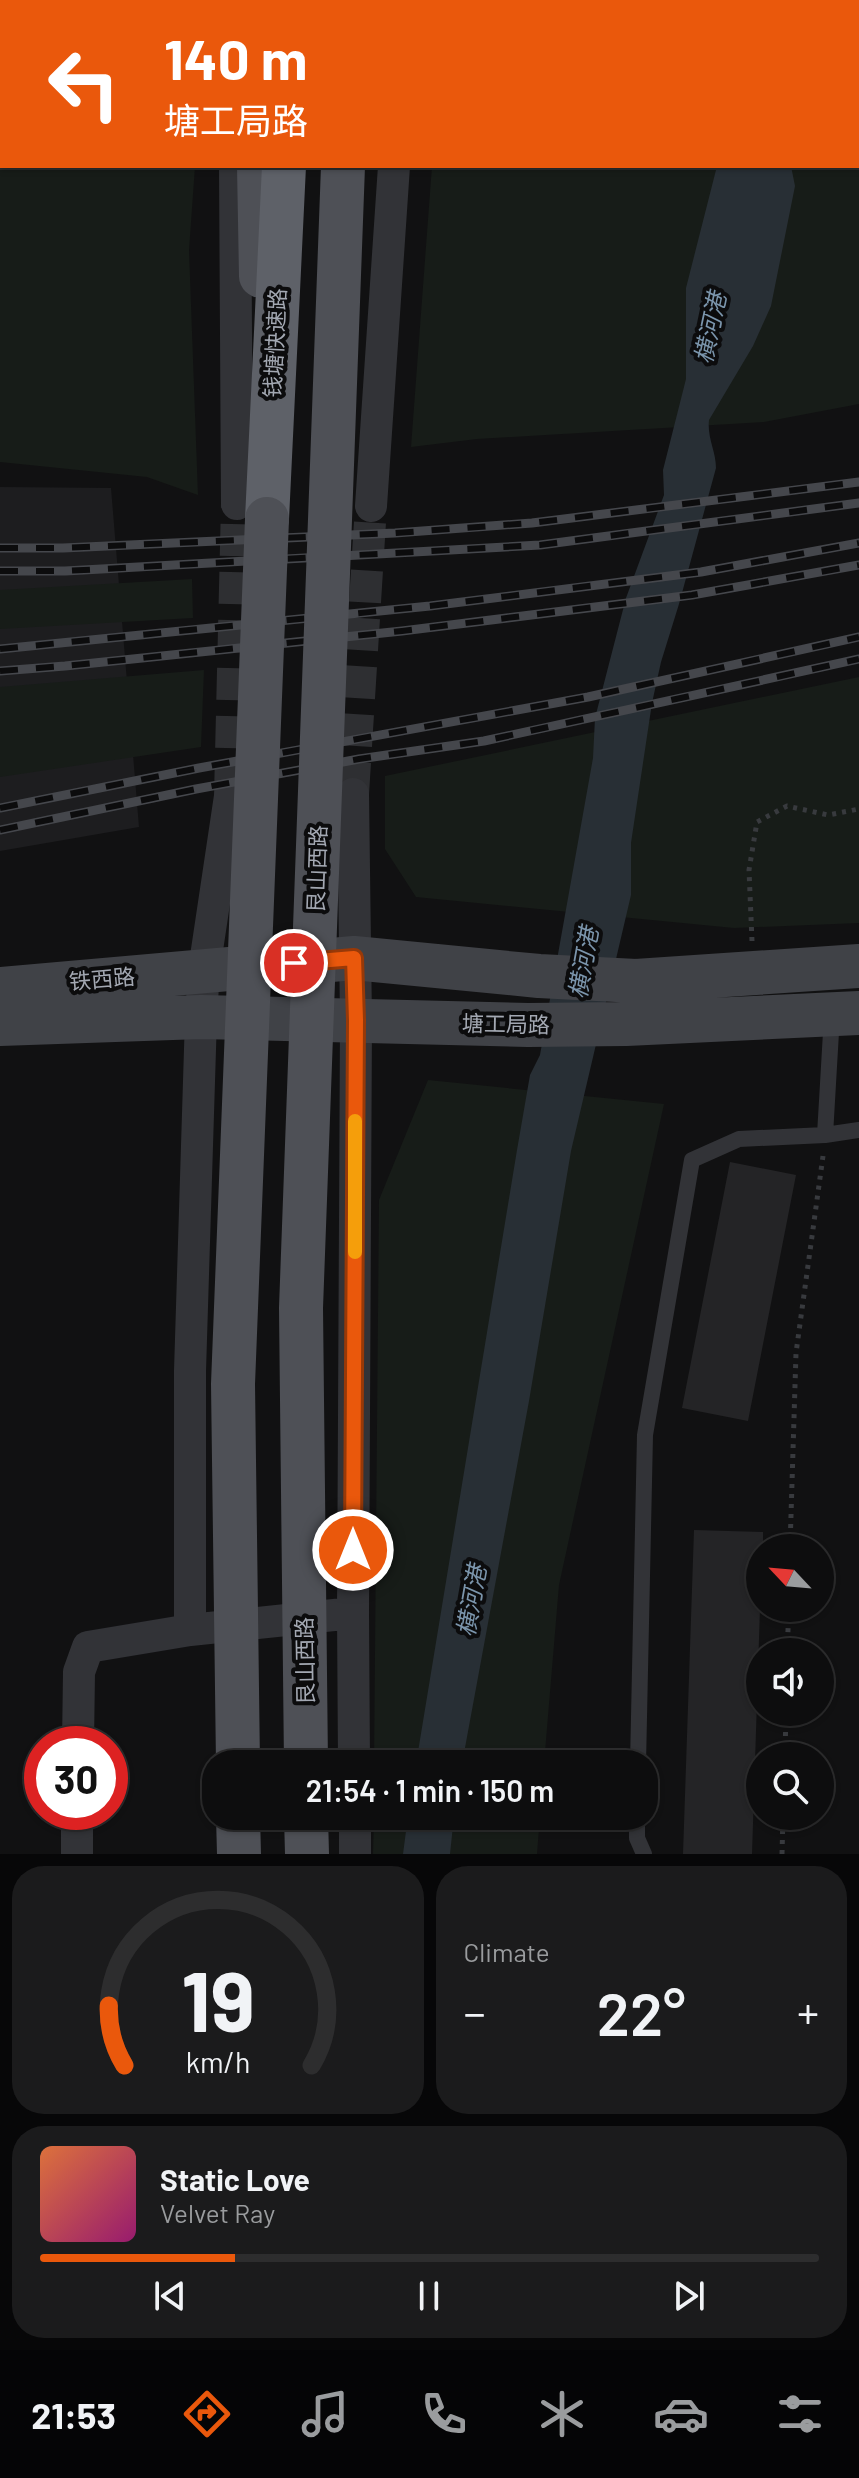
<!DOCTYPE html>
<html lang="en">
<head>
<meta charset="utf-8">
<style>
  body { margin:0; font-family:Barlow,"Noto Sans SC",sans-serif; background:#1b1b1c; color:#f1f3f6; height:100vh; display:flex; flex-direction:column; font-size:30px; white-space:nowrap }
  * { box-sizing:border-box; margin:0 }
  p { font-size:26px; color:#9a9c9e }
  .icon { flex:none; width:44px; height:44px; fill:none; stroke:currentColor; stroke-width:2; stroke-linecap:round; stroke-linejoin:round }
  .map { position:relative; height:1854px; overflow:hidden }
  .side { display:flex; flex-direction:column; gap:12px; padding:12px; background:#070708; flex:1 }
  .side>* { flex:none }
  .hud { position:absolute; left:0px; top:0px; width:860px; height:168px; box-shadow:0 2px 6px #0004,0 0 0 2px #2d2d2e; background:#ea580c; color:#fff; overflow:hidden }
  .needle { width:52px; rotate:296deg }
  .controls { position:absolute; left:746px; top:1534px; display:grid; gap:16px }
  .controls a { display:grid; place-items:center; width:88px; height:88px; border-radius:50%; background:#0d0d0e; box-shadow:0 2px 6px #0004,0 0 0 2px #2d2d2e; font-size:40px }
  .speed { position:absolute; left:24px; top:1726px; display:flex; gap:16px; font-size:40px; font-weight:700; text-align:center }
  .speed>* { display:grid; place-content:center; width:104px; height:104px; border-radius:50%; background:#0d0d0e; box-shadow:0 2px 6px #0004,0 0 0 2px #2d2d2e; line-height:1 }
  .speed .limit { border:12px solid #d22; background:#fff; color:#111 }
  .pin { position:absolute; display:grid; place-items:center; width:68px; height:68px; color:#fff; margin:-34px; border:4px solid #fff; border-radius:50%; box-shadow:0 2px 8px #0007 }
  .me { position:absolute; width:88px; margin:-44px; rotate:0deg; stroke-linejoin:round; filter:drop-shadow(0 0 6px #0008) }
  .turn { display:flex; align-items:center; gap:28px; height:168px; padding:0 32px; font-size:36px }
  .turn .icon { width:104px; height:104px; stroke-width:2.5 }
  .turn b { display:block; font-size:56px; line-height:68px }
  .big { font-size:60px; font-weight:600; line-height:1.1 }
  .side .card { flex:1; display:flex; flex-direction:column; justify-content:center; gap:12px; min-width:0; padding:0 28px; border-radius:32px; background:#1b1b1c }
  .side .dial { align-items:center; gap:0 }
  .dial svg { height:208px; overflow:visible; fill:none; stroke:#2d2d2e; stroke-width:7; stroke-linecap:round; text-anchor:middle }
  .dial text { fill:#f1f3f6; stroke:none }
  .song { display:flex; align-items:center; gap:24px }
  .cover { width:96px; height:96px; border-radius:12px; background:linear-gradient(135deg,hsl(20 70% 55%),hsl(320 70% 35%)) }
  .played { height:8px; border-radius:4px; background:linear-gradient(90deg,#ea580c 25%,#2d2d2e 25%) }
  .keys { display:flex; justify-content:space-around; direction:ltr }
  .heat { display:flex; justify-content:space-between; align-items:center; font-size:44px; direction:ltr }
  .side .tiles { flex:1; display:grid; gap:12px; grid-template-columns:1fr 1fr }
  .card:last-child { grid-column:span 2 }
  .trip { position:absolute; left:202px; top:1750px; width:456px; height:80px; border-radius:32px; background:#0d0d0e; box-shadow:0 2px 6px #0004,0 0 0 2px #2d2d2e; font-weight:600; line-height:80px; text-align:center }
  .tab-bar { display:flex; height:128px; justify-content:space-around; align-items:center; background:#050506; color:#9a9c9e }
  .tab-bar .icon { width:56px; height:56px }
  .tab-bar .current { color:#ea580c }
  .tab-bar b { font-size:36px; color:#f1f3f6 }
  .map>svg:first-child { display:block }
</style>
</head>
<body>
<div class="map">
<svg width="859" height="1854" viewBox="0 0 859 1854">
  <rect width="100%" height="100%" fill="#111112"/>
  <path fill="#1d1d1f" d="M0 487 111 488 139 827 0 851Z"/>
  <path fill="#171c18" d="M445 0H859V404L764 422 477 439 411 447 432 166H858V2H445Z
    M0 9 2 166H195L189 250 198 495 147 477 0 462Z
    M192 579 193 618 0 629V590Z
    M204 670 201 747 0 777V687Z
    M859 677V923L734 928 416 897 385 849V776Z
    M428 1080 664 1104 559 1585 544 1764H374L379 1200Z
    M374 1816H540L537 1854H373Z"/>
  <path fill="#282f35" d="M717 166H791L795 186 771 306 753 346 709 420C707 438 716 451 716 468L679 604 661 662 652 703 631 843V895L571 1151 529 1401 462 1764H416L517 1150 530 1075 540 1055 593 758 595 718 626 598 664 495 663 470 686 379V288Z
    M408 1816H454L450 1854H403Z"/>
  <path fill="#242426" d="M730 1162 796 1175 748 1421 682 1408Z
    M694 1530 763 1532V1548H760V1608L752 1854H683Z"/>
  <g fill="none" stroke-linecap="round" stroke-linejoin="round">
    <path stroke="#2e2f32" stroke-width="32" stroke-dasharray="32 16" stroke-linecap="butt" d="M353 794 371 506
      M230 796 237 504"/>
    <path stroke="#383a3e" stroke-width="5" stroke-dasharray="4 6" stroke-linecap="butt" d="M0 34H2
      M752 941 749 870 757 822 787 806 828 815 859 809
      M790 1548 796 1353 823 1156
      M787 1652 789 1608
      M785 1756 786 1712
      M782 1854 783 1816"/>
    <path stroke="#323337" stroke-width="16" d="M832 1015 825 1135 859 1130
      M638 1764 645 1435 692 1160 739 1139 825 1135
      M637 1816V1838L644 1854"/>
    <path stroke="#323337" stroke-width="32" d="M234 0V2
      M405 2V0
      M235 166 237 504
      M371 506 394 166
      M353 794 356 1020 353 1613 354 1764
      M190 1630V1371L201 1017 204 970 230 796
      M78 1744 79 1672 88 1647 190 1630 353 1613
      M355 1816V1854
      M77 1854V1812"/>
    <path stroke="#404247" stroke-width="44" d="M0 989 354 958 539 976 636 981 859 966
      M0 1024 201 1017 528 1025 626 1024 859 1013"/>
    <path stroke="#4e5056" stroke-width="44" d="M259 2V0
      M349 2V0
      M259 166 261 276
      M238 1816 239 1854
      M306 1816 307 1854"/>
    <path stroke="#5e6168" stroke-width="44" d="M292 2V0
      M267 519 284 166"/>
    <g stroke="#45474c" stroke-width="9">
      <path id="rail" d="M0 548H63L395 533 532 523 859 482
        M0 571H65L540 545 859 503
        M0 649 430 606 701 572 859 543
        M0 671 65 666 402 631 692 595 859 565
        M0 808 199 768 588 697 859 637
        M0 830 196 789 359 759 484 741 859 659"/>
    </g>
    <use href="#rail" stroke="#0c0c0d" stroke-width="6" stroke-dasharray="18" stroke-linecap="butt"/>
    <path stroke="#4e5056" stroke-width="44" d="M238 1764 233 1384 267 519
      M306 1764 301 1308 343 166"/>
  </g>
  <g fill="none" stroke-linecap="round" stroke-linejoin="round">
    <g stroke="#983908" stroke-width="20">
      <path id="route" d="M294 963 354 958 356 1020 353 1550"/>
    </g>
    <use href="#route" stroke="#ea580c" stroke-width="14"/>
    <path stroke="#f59e0b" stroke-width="14" d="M355 1252V1121"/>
  </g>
  <g text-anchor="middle" stroke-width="8" stroke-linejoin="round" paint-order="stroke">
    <g font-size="22" fill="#a3a8b2" stroke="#0c0c0d">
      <text transform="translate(275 343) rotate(-87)" y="8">钱塘快速路</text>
      <text transform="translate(317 869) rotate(-88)" y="8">艮山西路</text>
      <text transform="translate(102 979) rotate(-5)" y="8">铁西路</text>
      <text transform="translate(506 1024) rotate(1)" y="8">塘工局路</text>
      <text transform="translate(305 1661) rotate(-91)" y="8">艮山西路</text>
    </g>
    <g font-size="24" font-style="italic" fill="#7b95ac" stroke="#0c0c0d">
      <text transform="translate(711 328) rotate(-78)" y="8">横河港</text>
      <text transform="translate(584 963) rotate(-80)" y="8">横河港</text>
      <text transform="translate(472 1601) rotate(-80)" y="8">横河港</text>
    </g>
  </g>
</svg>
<div class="controls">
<a><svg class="needle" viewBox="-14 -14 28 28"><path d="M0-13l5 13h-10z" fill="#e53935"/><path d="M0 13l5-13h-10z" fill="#9a9c9e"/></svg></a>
<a><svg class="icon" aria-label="sound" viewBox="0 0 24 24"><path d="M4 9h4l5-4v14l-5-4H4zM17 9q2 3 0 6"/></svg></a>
<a><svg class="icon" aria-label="search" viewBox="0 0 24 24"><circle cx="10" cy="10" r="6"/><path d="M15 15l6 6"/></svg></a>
</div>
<div class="speed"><div class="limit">30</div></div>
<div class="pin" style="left:294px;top:963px;background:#d93025"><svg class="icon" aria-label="arrive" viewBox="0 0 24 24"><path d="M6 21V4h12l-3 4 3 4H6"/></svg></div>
<svg class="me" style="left:353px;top:1550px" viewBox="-20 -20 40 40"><circle r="17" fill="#ea580c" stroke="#fff" stroke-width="3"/><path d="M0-11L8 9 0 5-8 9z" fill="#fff"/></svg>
<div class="trip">21:54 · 1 min · 150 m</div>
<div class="hud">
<div class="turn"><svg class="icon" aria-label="left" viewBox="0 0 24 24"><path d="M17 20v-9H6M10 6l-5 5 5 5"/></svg><div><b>140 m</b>塘工局路</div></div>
</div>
</div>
<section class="side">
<div class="tiles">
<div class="card dial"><svg viewBox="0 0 100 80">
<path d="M14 69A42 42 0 1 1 86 69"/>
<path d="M14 69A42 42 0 0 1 8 46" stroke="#ea580c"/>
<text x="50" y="56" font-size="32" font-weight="700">19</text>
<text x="50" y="72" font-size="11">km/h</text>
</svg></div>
<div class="card"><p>Climate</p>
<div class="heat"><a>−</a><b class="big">22°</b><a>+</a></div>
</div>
<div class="card">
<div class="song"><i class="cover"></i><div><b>Static Love</b><p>Velvet Ray</p></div></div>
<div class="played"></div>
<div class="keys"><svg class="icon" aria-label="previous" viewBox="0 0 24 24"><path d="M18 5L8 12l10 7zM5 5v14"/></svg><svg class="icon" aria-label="pause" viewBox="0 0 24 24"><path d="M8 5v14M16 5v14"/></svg><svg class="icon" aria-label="next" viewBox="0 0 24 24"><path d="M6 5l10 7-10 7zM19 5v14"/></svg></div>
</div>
</div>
</section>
<nav class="tab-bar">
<b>21:53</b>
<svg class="icon current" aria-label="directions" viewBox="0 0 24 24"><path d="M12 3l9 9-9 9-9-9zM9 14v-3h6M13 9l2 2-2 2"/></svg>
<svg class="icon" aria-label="music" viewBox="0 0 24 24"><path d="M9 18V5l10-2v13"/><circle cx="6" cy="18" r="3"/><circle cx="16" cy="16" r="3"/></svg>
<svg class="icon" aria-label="phone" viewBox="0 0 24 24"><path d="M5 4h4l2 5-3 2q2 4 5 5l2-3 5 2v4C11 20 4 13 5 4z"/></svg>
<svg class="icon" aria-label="climate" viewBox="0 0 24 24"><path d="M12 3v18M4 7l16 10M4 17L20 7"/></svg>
<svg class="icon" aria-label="car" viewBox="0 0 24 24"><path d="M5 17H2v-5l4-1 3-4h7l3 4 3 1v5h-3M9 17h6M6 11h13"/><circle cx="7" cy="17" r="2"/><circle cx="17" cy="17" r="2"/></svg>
<svg class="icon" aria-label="filters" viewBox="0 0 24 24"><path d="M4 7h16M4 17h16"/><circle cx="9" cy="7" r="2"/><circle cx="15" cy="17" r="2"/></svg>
</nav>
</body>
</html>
